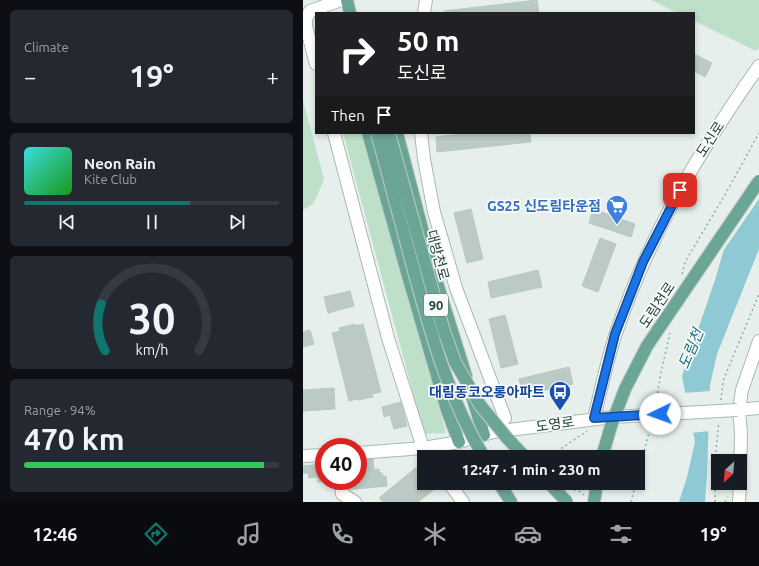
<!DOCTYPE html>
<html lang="en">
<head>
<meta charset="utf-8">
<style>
  body { margin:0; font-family:Ubuntu,"Noto Sans KR",sans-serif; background:#242831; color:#f1f3f6; height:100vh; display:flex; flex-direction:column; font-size:15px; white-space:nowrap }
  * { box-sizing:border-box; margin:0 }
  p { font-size:13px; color:#9ea1a6 }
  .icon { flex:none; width:22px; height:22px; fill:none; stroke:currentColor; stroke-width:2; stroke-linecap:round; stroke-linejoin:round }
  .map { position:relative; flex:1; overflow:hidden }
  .panel { display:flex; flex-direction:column; gap:10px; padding:10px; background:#0d0f14; width:303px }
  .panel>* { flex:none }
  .top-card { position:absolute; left:12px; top:12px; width:380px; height:122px; border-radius:0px; box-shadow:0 2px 6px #0003; background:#202124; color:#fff; overflow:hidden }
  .needle { width:26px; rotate:206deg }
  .buttons { position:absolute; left:408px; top:454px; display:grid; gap:8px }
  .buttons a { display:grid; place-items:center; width:36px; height:36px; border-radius:0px; background:#171b24; box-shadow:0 2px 6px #0003; font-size:20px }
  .speed { position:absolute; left:12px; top:438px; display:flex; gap:8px; font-size:20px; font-weight:700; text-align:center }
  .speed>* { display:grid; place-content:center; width:52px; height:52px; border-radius:50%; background:#171b24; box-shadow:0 2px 6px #0003; line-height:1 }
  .speed .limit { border:6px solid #d22; background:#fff; color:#111 }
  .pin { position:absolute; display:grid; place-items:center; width:34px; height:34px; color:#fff; margin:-17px; border-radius:8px; box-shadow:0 2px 6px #0006 }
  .me { position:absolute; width:44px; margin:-22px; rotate:267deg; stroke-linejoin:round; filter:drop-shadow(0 0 3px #0008) }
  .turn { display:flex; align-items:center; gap:14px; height:84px; padding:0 16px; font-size:18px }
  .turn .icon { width:52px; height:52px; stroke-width:2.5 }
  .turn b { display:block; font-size:28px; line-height:34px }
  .then { display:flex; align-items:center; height:38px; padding:0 16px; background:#0003; gap:8px; font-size:15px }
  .big { font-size:30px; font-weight:600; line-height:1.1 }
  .panel .tile { flex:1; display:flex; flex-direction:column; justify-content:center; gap:6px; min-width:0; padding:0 14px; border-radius:6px; background:#242831 }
  .panel .dial { align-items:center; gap:0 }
  .dial svg { height:104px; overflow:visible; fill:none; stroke:#363941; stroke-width:7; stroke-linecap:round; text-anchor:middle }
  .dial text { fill:#f1f3f6; stroke:none }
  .song { display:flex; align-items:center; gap:12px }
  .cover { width:48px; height:48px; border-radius:6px; background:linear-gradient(135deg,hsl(180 70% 55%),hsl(120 70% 35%)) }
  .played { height:4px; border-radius:2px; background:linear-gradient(90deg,#0f766e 65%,#363941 65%) }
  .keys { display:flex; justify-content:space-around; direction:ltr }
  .heat { display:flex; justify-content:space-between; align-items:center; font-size:22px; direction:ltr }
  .charge { height:6px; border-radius:3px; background:linear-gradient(90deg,#34c759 94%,#363941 0) }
  .trip { position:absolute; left:114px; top:450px; width:228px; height:40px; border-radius:0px; background:#171b24; box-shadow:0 2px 6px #0003; font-weight:600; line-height:40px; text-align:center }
  .tab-bar { display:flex; height:64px; justify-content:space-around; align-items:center; background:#090b0e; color:#9ea1a6 }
  .tab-bar .icon { width:28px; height:28px }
  .tab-bar .selected { color:#0f766e }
  .tab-bar b { font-size:18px; color:#f1f3f6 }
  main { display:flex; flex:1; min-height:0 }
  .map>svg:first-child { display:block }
</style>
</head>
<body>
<main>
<section class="panel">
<div class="tile"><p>Climate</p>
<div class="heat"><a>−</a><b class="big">19°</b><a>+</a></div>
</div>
<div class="tile">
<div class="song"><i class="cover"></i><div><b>Neon Rain</b><p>Kite Club</p></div></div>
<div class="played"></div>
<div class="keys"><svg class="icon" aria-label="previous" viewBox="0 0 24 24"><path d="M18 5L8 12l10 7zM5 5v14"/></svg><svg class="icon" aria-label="pause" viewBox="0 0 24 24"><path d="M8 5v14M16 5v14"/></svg><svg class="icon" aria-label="next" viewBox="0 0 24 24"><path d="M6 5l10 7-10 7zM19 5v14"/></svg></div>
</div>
<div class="tile dial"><svg viewBox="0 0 100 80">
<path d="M14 69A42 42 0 1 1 86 69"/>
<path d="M14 69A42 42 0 0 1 11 33" stroke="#0f766e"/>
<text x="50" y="56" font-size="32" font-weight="700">30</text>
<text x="50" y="72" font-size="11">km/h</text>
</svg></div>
<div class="tile"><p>Range · 94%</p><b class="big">470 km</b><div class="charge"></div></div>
</section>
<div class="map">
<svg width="456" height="502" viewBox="0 0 456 502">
  <rect width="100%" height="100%" fill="#e6efeb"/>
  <path fill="#bfe0c8" d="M348 0H456V48L453 51 391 21V13H375Z
    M0 100 21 179 15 194 10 204 0 210Z
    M40 133H62L143 433 121 434Z"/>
  <path fill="#8ec9d4" d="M456 163V249L414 354 407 385 404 475 402 502H376L384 477 392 442 379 376 413 277 438 190Z"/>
  <path fill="#e6efeb" d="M456 161V199L416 257 437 189Z
    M408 391 407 431 388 433 380 393Z"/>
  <path fill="#bbcac4" stroke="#b8c9c2" d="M234 0 236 13H141V11Z
    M391 54 409 63 402 77 391 71Z
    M166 133H227L228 142 134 152 133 137Z
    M168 209 180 259 164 263 151 213Z
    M290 209 332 224 328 237 286 223Z
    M297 238 313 244 295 292 279 286Z
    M235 270 239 287 188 298 185 282Z
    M47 291 51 306 25 313 21 297Z
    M202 315 215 364 198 368 186 319Z
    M52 324V326L60 324 78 392 69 394 70 397 55 400 54 399 46 401 29 333 37 331 36 328Z
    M7 330 11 344 0 347V332Z
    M266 367 270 384 220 395 216 379Z
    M31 388 32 409 0 411V390Z
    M98 402 104 426 91 429 87 415 81 417 79 407Z
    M70 459 71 470 76 469V473L78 472V475L80 474V477L83 476 84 486 41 490 40 481H55V460Z
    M21 464V481L24 482H15V477L6 478 5 473H0V466Z
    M115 466 121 473V483H129L133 488 115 502H80L76 498Z"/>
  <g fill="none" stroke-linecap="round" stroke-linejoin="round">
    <g stroke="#a8b8b2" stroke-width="14">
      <path id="minor" d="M121 13 123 0
        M13 64 3 26V19L7 11 38 0
        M31 133 85 338 120 448 126 457
        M118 133 121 159 131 212 153 288 202 418 190 432
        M434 410 456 408
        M291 418C298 390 304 360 313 333 346 236 397 149 456 66
        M55 453 120 448 156 442 190 432 310 417
        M0 456 21 455
        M437 480 438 433 436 410 439 390 456 341
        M38 481 39 494 52 502
        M146 483 160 502
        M436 502 437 483"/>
    </g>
    <g stroke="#c2cac8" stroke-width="14">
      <path id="major" d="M44 0 47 13
        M65 133 105 276 144 410 156 442
        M94 133 129 267 163 376
        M169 396 181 435
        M196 483 208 502
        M291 502 294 483"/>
    </g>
    <path stroke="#86b3a5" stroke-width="1.5" stroke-dasharray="2 3" stroke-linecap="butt" d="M379 274 382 262 423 193 456 133
      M418 400 420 381 456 294
      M353 403 358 372 367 333
      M246 457 284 431
      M335 475 348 425
      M266 489 276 491 281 495
      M328 502 333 483
      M412 502 413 449 416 422
      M422 502 425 497"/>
    <use href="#minor" stroke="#fff" stroke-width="12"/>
    <use href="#major" stroke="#6aa596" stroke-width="12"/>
    <g stroke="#a8b8b2" stroke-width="14" stroke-linecap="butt">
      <path id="minor-bridge" d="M310 417 434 410"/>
    </g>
    <g stroke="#c2cac8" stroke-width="14" stroke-linecap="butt">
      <path id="major-bridge" d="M74 133C86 179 99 225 111 271 129 337 145 397 181 457
        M86 133 140 328 152 362 177 405 204 438 222 457
        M299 457 308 426 322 389 344 346 456 181
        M246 483 264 502"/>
    </g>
    <use href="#minor-bridge" stroke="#fff" stroke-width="12"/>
    <use href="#major-bridge" stroke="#6aa596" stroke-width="12"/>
  </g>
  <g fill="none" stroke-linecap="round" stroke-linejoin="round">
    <g stroke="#114b97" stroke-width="10">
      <path id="route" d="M357 414 291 418 312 334 340 262 377 190"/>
    </g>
    <use href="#route" stroke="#1a73e8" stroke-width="7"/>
  </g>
  <defs>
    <g id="supermarket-pin" transform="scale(1.15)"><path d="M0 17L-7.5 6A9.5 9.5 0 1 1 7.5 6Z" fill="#3f7fe0" stroke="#f7fbf9"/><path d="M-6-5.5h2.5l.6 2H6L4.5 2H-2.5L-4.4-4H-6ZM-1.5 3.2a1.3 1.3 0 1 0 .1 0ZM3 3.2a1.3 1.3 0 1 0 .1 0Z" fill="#fff"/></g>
    <g id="bus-pin" transform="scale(1.15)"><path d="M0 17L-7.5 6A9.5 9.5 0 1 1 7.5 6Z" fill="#1a4fb4" stroke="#f7fbf9"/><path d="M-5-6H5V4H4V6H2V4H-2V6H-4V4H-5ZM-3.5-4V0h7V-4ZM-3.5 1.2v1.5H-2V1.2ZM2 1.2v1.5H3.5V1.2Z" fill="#fff"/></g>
  </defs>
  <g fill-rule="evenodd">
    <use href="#supermarket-pin" x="314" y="206"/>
    <use href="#bus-pin" x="257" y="392"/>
  </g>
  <g text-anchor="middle" stroke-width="3.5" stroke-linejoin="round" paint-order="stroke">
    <rect fill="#f7fbf9" stroke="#637a73" stroke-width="1" x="121" y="294" width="24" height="22" rx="3"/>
    <g font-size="13" font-weight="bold" fill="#24423a">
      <text x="133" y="310">90</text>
    </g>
    <g font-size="14" fill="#24423a" stroke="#f7fbf9">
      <text transform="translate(407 139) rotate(-57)" y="5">도신로</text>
      <text transform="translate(135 255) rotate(75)" y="5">대방천로</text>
      <text transform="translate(354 305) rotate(-56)" y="5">도림천로</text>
      <text transform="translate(252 424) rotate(-8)" y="5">도영로</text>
    </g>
    <g font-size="14" font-weight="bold" fill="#366cbe" stroke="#f7fbf9" text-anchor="end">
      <text x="298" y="211">GS25 신도림타운점</text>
    </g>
    <g font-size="14" font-weight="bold" fill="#164399" stroke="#f7fbf9" text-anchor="end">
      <text x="242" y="397">대림동코오롱아파트</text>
    </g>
    <g font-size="15" font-style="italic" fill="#1c6f80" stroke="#f7fbf9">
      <text transform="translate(388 349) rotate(-67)" y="5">도림천</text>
    </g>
  </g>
</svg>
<div class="buttons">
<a><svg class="needle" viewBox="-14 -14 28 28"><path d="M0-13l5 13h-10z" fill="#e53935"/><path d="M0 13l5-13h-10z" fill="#9ea1a6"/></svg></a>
</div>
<div class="speed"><div class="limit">40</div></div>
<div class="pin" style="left:377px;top:190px;background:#d93025"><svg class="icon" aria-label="arrive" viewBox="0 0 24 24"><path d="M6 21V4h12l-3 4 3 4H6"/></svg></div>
<svg class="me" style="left:357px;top:414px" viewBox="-20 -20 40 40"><circle r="19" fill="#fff"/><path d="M0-13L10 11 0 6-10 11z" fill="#1a73e8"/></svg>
<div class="trip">12:47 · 1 min · 230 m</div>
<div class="top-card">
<div class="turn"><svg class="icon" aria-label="right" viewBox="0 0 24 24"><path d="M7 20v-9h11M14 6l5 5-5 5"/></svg><div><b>50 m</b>도신로</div></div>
<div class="then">Then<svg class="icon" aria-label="arrive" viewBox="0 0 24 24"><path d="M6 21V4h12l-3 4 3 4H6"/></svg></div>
</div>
</div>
</main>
<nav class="tab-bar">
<b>12:46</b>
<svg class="icon selected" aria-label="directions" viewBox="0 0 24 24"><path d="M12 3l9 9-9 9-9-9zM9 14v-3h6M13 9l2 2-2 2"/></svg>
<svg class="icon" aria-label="music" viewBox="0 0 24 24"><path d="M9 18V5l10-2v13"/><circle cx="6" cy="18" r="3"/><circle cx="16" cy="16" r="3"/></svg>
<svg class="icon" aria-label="phone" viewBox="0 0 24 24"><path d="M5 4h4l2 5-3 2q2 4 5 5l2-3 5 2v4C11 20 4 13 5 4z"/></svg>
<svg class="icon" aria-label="climate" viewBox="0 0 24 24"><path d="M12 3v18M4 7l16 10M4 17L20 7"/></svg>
<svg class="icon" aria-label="car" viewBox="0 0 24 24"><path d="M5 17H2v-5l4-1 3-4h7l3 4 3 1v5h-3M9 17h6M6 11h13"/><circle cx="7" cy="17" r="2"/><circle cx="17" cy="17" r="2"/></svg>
<svg class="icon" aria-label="filters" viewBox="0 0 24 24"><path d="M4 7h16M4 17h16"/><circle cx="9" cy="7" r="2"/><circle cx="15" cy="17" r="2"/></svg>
<b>19°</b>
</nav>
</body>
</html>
